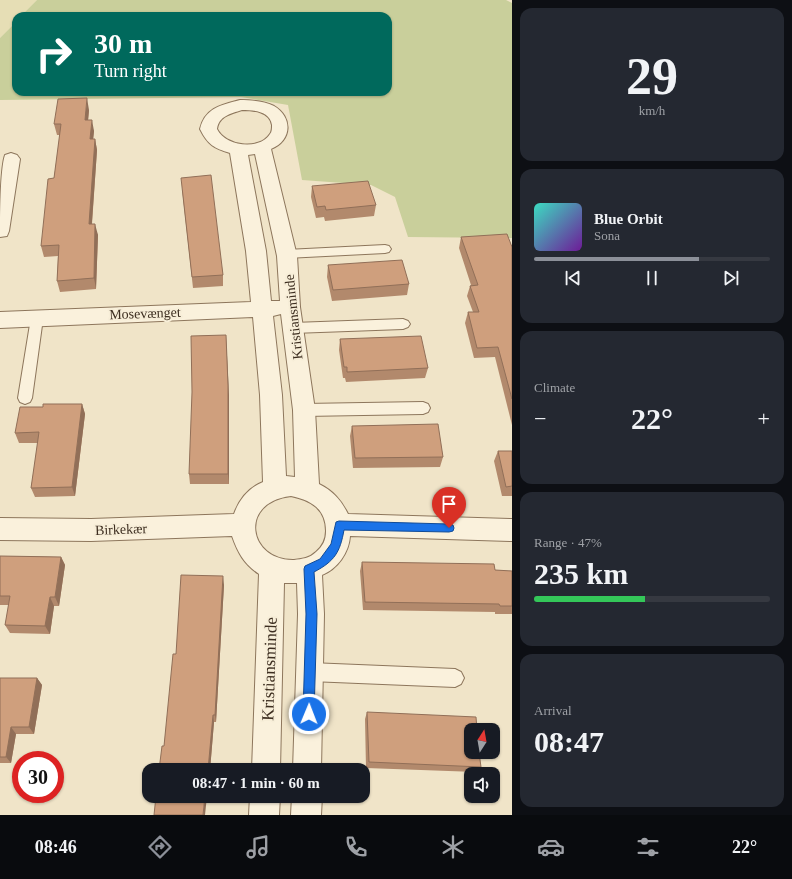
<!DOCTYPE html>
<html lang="en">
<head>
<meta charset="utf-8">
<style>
  body { margin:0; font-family:Georgia,serif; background:#242831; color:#f1f3f6; height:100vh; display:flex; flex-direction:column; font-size:15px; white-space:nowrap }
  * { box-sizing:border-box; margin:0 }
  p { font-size:13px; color:#9ea1a6 }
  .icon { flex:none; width:22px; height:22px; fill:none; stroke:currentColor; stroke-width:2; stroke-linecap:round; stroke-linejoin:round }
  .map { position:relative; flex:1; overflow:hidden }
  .details { display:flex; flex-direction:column; gap:8px; padding:8px; background:#0d0f14; width:280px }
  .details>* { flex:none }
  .top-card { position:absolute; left:12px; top:12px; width:380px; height:84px; border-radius:12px; box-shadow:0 1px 3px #0004; background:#00695c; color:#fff; overflow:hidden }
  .needle { width:26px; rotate:11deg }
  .controls { position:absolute; left:464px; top:723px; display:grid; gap:8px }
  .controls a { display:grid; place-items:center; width:36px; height:36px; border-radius:8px; background:#171b24; box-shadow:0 1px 3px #0004; font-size:20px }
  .speed { position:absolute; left:12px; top:751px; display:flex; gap:8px; font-size:20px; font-weight:700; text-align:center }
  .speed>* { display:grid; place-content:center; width:52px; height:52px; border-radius:50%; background:#171b24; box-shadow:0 1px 3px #0004; line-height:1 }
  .speed .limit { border:6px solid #d22; background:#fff; color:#111 }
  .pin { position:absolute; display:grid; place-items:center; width:34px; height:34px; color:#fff; margin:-41px -17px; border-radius:50% 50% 50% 0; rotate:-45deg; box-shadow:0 0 4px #0007 }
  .pin .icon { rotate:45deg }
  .me { position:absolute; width:44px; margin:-22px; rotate:1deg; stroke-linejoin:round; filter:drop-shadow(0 0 3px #0008) }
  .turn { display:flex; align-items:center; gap:14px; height:84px; padding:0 16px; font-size:18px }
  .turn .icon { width:52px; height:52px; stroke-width:2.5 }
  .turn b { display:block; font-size:28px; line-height:34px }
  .big { font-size:30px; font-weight:700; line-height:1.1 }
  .details .widget { flex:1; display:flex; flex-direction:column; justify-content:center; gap:6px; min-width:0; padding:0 14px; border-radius:12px; background:#242831 }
  .details .dial { align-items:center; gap:0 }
  .dial b { font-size:52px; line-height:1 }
  .song { display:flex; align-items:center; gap:12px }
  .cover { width:48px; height:48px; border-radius:6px; background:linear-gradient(135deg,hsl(170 70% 55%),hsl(280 70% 35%)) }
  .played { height:4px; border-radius:2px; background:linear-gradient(90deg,#8c9099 70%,#363941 70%) }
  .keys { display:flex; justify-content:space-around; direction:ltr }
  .heat { display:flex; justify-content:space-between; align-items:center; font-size:22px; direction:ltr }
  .charge { height:6px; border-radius:3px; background:linear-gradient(90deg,#34c759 47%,#363941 0) }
  .trip { position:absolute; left:142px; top:763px; width:228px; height:40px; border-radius:12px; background:#171b24; box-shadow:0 1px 3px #0004; font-weight:700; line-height:40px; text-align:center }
  .menu { display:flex; height:64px; justify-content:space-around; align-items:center; background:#090b0e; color:#9ea1a6 }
  .menu .icon { width:28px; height:28px }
  .menu .active { color:#8c9099 }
  .menu b { font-size:18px; color:#f1f3f6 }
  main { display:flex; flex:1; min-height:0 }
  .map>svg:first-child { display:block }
</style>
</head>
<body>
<main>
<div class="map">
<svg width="512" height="815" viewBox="0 0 512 815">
  <rect width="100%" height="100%" fill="#f0e4c8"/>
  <path fill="#e6deb5" d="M0 0H37L21 16H16V22L0 38Z"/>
  <path fill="#c9cf9b" d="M37 0H506L512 3V238L408 237 395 197 371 185 302 180 288 105 241 97 0 100V38L16 22V92H388V16H21Z"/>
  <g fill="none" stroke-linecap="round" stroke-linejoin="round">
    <g stroke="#8d765c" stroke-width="2">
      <path id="lane" d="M385 245 389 246 391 249 389 252 385 253 286 258 282 257 280 254 282 251 286 250Z
        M37 313 42 315 43 318 32 398 30 402 25 404 20 402 18 398 31 318 32 315Z
        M403 319 408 321 410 324 408 327 403 329 293 333 288 331 286 328 288 325 293 323Z
        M423 402 428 404 430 408 428 412 423 414 304 416 299 414 297 410 299 406 304 404Z
        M310 663 455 669 461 672 464 678 461 684 455 687 310 681 304 678 301 672 304 666Z"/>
    </g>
    <g stroke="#8d765c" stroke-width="2">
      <path id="street" d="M240 100C251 100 264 101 274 106 293 117 292 141 271 149L297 256 300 307 315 410 319 484C333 491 341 500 348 514L512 519V541L350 536C349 553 337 569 322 575L324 614 321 770H293L298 614 297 583H284L280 770H252L259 574C244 564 238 553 232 536L91 541 0 540V518L91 519 234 514C239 500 248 488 263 482L260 395 253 317 0 328V312L251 302 246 251 230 153C214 148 208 145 200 129 205 108 221 105 240 100ZM242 110C253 110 270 111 272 125 272 128 272 132 270 134 259 151 225 146 217 129 219 116 230 114 242 110ZM255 154 277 256 280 301H271L266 251 248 155ZM281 314 293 410 295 477 286 476 282 395 273 316ZM291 496C311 500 326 509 326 531 326 540 323 546 316 552 310 558 302 559 294 560 248 561 238 502 291 496Z
        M11 153 17 155 20 159 9 231 7 236 0 237C0 219 0 169 5 155Z
        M250 796H280L279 815H249Z
        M292 796H322L321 815H291Z"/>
    </g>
    <use href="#lane" fill="#faf1dc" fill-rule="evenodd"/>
    <use href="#street" fill="#faf1dc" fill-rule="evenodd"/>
  </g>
  <path fill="#b2896c" d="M89 110 88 120 94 131 93 139H95L97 150 92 224 98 235 96 289 60 292 57 281 58 256 44 257 41 246 54 178 60 135H57L54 124Z
    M312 186 376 205 374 216 325 221 324 217 316 218 311 197Z
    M182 189 223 275V286L193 288Z
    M461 237 512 247V425L495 357 474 358 465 323 468 312H473L467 296 470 286 471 285 459 248Z
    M328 265 409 284 407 295 332 301 327 277Z
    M340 339 428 368 425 378 346 382 345 378H343L339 350Z
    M229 395V484H190L189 474Z
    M82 404 85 414 75 496 35 497 31 488 38 443H19L15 433Z
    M352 426 443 457 440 467 353 468 350 436Z
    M498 451H512V496H502L494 461Z
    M0 556 61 557 65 565 59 606H54L50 634 10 633 5 625 9 605H0Z
    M362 562 495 570 512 571V614H495V612L363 610 360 571Z
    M224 585 216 722H214L210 770H159L164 746 176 654Z
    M0 678H37L42 685 34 734H16L11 763H0Z
    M367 712 481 767 476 772 366 768 365 719Z"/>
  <path fill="#916f58" d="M87 98 89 110 87 132 85 120Z
    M92 120 94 131 92 151 90 139Z
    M95 139 97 150 91 235 89 224Z
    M95 224 98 235 96 289 94 278Z
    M226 335 229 395V484L228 474Z
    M82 404 85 414 75 496 72 487Z
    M61 557 65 565 59 606 55 597Z
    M223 576 224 585 216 722 215 715Z
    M50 597 54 606 50 634 45 626Z
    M37 678 42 685 34 734 29 727Z
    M213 715 214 722 210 770H208Z
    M11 727 16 734 11 763 6 757Z
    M205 796H207L205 815H203Z"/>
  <path fill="#cf9f7d" stroke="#916f58" d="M87 98 85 120H92L90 139H95L89 224H95L94 278 57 281 59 245 41 246 48 179 54 178 61 124H54L58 99Z
    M211 175 223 275 192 277 181 178Z
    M368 181 376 205 326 210 325 206 317 207 312 186Z
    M507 234 512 247V399L498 347 477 348 468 312H479L470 286 478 285 461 237Z
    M402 260 409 284 333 290 328 265Z
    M226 335 228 385V474H189L192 392 191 336Z
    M421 336 428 368 347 372V367H344L340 339Z
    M43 404H82L72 487 31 488 39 432 15 433 20 407H43Z
    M438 424 443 457 355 458 352 426Z
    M498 451H512V486L506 487Z
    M0 556 61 557 55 597H50L45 626 5 625 10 596H0Z
    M362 562 494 564 495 570 512 571V606H500L499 604 365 602Z
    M181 575 223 576 215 715H213L208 770H159L162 746H164L173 654H176Z
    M0 678H37L29 727H11L6 757H0Z
    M367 712 476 717 477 730H471V752H479L481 767 369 762Z
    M156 796H205L203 815H154Z"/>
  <path fill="#1a73e8" stroke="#114b97" d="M339 521 449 524 453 525 454 528 453 531 449 532 344 530C340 552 335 561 314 572L317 614 314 714 313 718 309 720 305 718 303 714 306 614 304 569 305 566 320 559 331 544 336 522Z"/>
  <g text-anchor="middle" stroke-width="4" stroke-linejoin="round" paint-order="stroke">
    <g font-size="14" fill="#3d2e20" stroke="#f7eed8">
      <text transform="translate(145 313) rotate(-2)" y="5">Mosevænget</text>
      <text transform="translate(293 317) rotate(-96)" y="5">Kristiansminde</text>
      <text transform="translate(121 529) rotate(-2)" y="5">Birkekær</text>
    </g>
    <g font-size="17" fill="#3d2e20" stroke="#f7eed8">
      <text transform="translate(269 669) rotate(-88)" y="6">Kristiansminde</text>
    </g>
  </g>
</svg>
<div class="controls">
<a><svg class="needle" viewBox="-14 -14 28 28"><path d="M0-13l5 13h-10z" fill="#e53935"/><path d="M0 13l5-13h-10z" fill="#9ea1a6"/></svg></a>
<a><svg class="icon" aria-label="sound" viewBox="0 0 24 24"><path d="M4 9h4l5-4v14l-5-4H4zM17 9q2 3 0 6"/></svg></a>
</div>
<div class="speed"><div class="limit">30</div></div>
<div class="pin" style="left:449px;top:528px;background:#d93025"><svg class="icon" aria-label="arrive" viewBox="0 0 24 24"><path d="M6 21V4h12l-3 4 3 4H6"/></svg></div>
<svg class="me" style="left:309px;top:714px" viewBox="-20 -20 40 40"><circle r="17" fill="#1a73e8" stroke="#fff" stroke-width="3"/><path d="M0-11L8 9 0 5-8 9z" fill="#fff"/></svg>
<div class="trip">08:47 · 1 min · 60 m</div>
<div class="top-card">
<div class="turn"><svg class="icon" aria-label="right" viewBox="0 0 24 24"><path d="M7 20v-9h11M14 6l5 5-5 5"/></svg><div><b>30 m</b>Turn right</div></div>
</div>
</div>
<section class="details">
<div class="widget dial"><b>29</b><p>km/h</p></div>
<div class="widget">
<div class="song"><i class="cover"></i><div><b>Blue Orbit</b><p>Sona</p></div></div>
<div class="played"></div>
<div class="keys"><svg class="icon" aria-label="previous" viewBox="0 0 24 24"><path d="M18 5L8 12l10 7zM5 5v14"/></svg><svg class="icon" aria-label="pause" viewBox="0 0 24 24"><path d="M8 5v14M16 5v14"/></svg><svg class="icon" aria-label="next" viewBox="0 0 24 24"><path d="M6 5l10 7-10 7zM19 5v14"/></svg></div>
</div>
<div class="widget"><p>Climate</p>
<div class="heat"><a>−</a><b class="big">22°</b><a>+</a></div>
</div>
<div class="widget"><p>Range · 47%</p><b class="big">235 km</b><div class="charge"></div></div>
<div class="widget"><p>Arrival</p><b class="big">08:47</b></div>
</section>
</main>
<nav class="menu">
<b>08:46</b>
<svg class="icon active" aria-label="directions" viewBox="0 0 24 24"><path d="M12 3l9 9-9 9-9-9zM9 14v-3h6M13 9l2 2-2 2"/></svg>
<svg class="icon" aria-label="music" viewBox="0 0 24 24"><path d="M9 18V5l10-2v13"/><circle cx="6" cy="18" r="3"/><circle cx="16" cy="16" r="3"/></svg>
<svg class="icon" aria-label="phone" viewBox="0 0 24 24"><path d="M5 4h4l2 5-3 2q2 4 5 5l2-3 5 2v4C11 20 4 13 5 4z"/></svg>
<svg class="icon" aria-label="climate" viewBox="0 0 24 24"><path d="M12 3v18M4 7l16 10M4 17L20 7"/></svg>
<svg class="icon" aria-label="car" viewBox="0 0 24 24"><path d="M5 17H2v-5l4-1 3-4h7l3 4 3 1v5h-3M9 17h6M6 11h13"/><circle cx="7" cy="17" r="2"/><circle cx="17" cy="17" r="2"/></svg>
<svg class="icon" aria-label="filters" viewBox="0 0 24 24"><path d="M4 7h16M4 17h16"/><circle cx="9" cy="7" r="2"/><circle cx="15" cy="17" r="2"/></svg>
<b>22°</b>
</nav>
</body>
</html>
